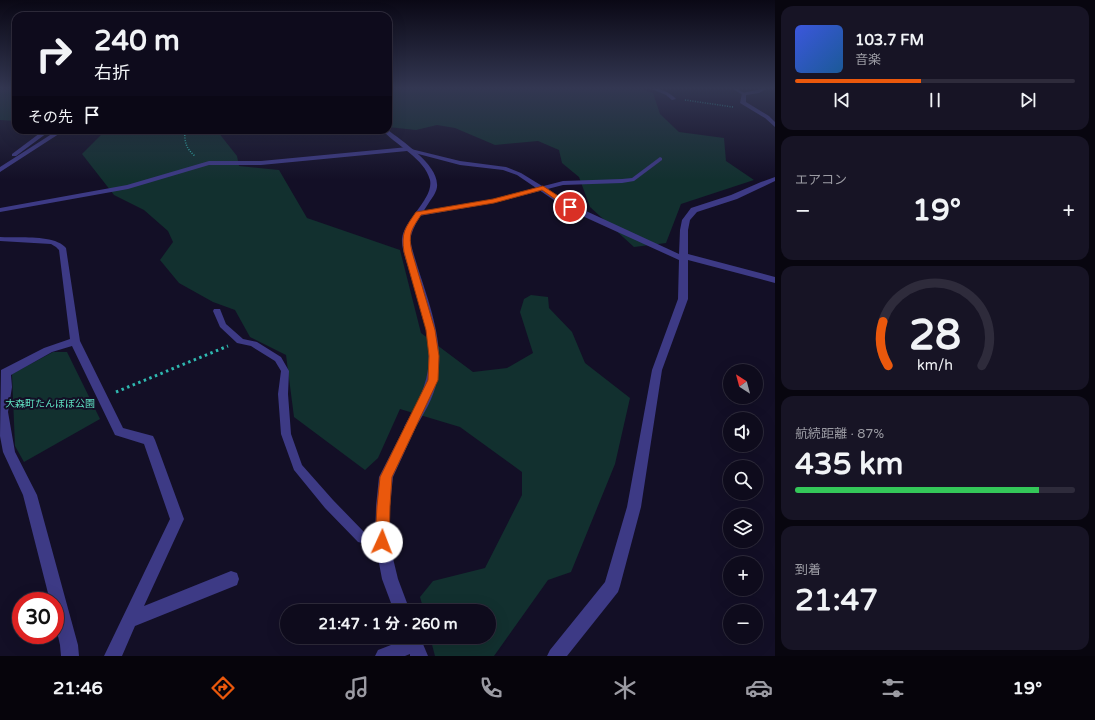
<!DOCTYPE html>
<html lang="ja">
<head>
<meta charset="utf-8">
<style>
  body { margin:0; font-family:"Varela Round","Noto Sans JP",sans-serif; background:#171425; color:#f1f3f6; height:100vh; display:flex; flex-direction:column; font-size:15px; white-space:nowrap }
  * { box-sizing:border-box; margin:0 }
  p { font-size:13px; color:#9b9ba3 }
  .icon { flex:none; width:22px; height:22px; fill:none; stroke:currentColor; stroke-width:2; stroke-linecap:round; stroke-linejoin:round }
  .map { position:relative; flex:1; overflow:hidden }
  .drawer { display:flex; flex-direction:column; gap:6px; padding:6px; background:#08060f; width:320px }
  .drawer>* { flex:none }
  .top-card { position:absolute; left:12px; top:12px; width:380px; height:122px; border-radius:12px; box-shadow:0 4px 16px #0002,0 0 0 1px #2e2b3b; background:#0e0b1c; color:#f1f3f6; overflow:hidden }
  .needle { width:26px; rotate:324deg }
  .fabs { position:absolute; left:723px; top:364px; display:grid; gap:8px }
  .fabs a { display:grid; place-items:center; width:40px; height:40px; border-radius:50%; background:#0e0b1c; box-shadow:0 4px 16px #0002,0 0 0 1px #2e2b3b; font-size:20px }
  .speed { position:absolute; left:12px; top:592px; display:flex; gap:8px; font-size:20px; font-weight:700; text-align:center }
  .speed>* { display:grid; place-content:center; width:52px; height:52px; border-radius:50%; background:#0e0b1c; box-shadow:0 4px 16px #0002,0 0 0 1px #2e2b3b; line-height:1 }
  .speed .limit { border:6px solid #d22; background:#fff; color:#111 }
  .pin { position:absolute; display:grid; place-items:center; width:34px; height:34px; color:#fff; margin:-17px; border:2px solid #fff; border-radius:50%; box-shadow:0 1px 4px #0007 }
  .me { position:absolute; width:44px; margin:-22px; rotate:2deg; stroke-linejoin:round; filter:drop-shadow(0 0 3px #0008) }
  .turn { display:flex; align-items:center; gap:14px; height:84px; padding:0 16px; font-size:18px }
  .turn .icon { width:52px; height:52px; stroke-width:2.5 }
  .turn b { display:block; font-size:28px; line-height:34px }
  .then { display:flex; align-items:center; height:38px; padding:0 16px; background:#0003; gap:8px; font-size:15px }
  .big { font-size:30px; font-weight:700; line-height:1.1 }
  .drawer .card { flex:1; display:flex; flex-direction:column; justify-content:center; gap:6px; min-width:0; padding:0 14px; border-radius:12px; background:#171425 }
  .drawer .dial { align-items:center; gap:0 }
  .dial svg { height:104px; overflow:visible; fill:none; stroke:#2e2b3b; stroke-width:7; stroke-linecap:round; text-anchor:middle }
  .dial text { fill:#f1f3f6; stroke:none }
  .song { display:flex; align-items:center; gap:12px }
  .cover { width:48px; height:48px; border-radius:6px; background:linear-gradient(135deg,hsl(230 70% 55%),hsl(210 70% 35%)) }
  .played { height:4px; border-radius:2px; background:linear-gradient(90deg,#ea580c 45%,#2e2b3b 45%) }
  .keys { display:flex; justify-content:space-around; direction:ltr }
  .heat { display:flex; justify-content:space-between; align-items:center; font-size:22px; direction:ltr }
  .charge { height:6px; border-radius:3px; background:linear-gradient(90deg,#34c759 87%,#2e2b3b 0) }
  .trip { position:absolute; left:280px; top:604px; width:216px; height:40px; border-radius:20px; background:#0e0b1c; box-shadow:0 4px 16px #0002,0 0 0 1px #2e2b3b; font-weight:700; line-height:40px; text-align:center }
  .menu { display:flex; height:64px; justify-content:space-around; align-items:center; background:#06040b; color:#9b9ba3 }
  .menu .icon { width:28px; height:28px }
  .menu .on { color:#ea580c }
  .menu b { font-size:18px; color:#f1f3f6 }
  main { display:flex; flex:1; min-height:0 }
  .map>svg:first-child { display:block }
</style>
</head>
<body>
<main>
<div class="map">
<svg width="775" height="656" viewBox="0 0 775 656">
  <rect width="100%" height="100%" fill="#130f26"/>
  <path fill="#12302f" d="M0 89H16V121L0 120Z
    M391 89H642L653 93 660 114 679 132 724 138 726 161 754 180 681 204 666 243 634 247 590 207 579 177 562 163 559 150 538 141 495 145 455 128 437 125 416 130 388 127V90Z
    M106 130H209L218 132 237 156 239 166 279 170 307 218 400 250 421 333 473 372 507 368 533 353 520 312 524 299 531 295 548 297 549 308 572 332 585 363 630 398 615 464 571 572 548 580 494 656H435L430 637H489V611H424L420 597 433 581 485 568 522 495V472L460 427 400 409 378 458 365 470 294 417 286 355 250 337 235 310 213 302 179 283 160 260 173 242 168 231 144 210 114 195 82 154Z
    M53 352H67L100 419 24 462 15 446 12 374Z"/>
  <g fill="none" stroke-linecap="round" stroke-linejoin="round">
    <path stroke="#2fb8b0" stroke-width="1.5" stroke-dasharray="1 1.5" stroke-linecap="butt" d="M685 100 733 107
      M185 130C184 141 186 149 195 156"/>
    <path stroke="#2fb8b0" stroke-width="3" stroke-dasharray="2.5 3.5" stroke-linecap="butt" d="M116 392 228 346"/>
    <path fill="#3d3a85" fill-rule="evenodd" d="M733 89H737L746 94 743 95Z
      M660 157 662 158V160L634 181 622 183 563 185 494 203 419 216 416 214 419 212 494 199 563 181 622 179 632 178Z
      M214 309H220L226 324 243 339 257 342 281 357 289 371 288 394 291 434 302 465 333 500 365 533 386 538 388 542 386 546 382 548 358 542 325 508 294 470 281 434 278 394 281 371 275 361 251 346 237 343 220 327 213 311Z"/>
    <path fill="#3d3a85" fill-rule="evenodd" d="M652 89C661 88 670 93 676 99L672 100 666 95Z
      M761 89H766L759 93 746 95V102L769 116 775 122V127L765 118 740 103 742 93Z
      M44 130H51L16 156H12V154Z
      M58 130H65L0 172V167Z
      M408 147 411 149 460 161 506 167 521 173 573 205 679 254 680 230 682 220 691 208 731 195 761 182 775 177V181L737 199 697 212 690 220 688 230V254L775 277V283L688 260V299L662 370 641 507 620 586 618 592 567 656H547L550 650 605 582 627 507 652 370 678 299 679 260 567 209 517 175 503 170 460 165 407 151 261 165H209L128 189 0 212V208L127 185 209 161H261Z
      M0 237C18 238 55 234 66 248L80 341 123 428 153 436 155 440 184 519 144 606 231 571 237 573 239 579 237 585 135 626 122 656H104L170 519 144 444 115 435 72 346 52 352 11 375 12 387 8 412 15 452 37 495 78 645 79 656H61L60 645 55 623V601H50L23 495 3 452 0 436 1 370 44 348 70 339 59 250 56 247 51 244 0 241Z
      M410 422 414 424 416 427 393 477 390 506 389 542 398 579 410 611H394L382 579 375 542 376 506 379 477 406 424Z
      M403 637H420L428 656H410V654L405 656H375L378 650 404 640Z"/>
    <path fill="#3d3a85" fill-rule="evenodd" d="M382 130H388C402 141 437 164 437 184 438 190 433 197 430 201 422 214 413 225 410 240 420 283 447 336 437 380 434 398 423 415 414 430L410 432 406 430 404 427C411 414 419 401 424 386 436 353 423 315 413 283 410 271 401 250 402 239 404 219 434 199 430 180 425 159 396 145 382 130Z"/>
  </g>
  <linearGradient id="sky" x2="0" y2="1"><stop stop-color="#0a0815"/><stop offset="0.49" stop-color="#333752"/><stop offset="1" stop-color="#333752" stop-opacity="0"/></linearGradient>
  <rect width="775" height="180" fill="url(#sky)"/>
  <path fill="#ea580c" stroke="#983908" d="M543 186 572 205V208H568L542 190 494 203 421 215C411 230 408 234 412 252L435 330 439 356 438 380 392 477 390 506 389 542 387 547 382 549 377 547 375 542 377 506 380 477 428 380 429 356 426 330 404 252C401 233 405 228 416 212L493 199Z"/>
  <g text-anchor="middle" stroke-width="4" stroke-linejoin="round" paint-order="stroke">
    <g font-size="10" fill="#5fe0c0" stroke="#130f26">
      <text x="50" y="407">大森町たんぽぽ公園</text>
    </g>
  </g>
</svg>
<div class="fabs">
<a><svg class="needle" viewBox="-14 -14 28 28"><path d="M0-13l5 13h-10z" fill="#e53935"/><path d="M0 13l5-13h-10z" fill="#9b9ba3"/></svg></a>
<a><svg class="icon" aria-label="sound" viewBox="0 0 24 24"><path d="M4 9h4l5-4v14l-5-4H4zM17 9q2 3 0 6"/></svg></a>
<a><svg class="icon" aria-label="search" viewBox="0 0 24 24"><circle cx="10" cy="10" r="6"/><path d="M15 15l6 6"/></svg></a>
<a><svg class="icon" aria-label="layers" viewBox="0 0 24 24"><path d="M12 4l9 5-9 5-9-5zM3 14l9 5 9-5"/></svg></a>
<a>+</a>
<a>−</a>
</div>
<div class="speed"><div class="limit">30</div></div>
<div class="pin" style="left:570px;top:207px;background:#d93025"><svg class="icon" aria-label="arrive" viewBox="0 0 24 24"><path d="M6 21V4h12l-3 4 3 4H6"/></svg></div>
<svg class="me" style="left:382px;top:542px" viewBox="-20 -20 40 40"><circle r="19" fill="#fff"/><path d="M0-13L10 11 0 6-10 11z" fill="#ea580c"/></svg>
<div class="trip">21:47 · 1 分 · 260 m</div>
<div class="top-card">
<div class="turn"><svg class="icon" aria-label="right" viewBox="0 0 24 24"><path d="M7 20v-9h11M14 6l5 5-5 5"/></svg><div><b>240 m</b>右折</div></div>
<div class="then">その先<svg class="icon" aria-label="arrive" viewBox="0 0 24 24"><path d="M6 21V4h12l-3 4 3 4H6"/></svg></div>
</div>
</div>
<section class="drawer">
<div class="card">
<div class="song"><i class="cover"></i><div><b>103.7 FM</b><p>音楽</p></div></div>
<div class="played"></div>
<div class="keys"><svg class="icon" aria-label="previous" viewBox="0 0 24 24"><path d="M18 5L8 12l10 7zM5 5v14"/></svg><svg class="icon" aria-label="pause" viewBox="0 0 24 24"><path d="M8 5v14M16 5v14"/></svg><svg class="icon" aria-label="next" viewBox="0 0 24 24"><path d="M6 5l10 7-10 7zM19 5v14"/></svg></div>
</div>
<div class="card"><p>エアコン</p>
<div class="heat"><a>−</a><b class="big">19°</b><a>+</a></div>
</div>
<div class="card dial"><svg viewBox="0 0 100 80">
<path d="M14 69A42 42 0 1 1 86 69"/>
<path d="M14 69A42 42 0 0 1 10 35" stroke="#ea580c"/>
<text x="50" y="56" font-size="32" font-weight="700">28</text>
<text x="50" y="72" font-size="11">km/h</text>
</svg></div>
<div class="card"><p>航続距離 · 87%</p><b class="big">435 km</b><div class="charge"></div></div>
<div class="card"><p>到着</p><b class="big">21:47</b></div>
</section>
</main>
<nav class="menu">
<b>21:46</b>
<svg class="icon on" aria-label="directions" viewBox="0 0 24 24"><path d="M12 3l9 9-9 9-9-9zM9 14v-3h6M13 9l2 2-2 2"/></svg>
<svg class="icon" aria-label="music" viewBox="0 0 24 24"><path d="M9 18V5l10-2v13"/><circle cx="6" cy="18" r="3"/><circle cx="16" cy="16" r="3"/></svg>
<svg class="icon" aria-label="phone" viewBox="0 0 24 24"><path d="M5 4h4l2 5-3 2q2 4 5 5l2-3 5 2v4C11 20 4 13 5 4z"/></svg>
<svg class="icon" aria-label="climate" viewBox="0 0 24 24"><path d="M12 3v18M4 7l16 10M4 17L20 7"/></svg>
<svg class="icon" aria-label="car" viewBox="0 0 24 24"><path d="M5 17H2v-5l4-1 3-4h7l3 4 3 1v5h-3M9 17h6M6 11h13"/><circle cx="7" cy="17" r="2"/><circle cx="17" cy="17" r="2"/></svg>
<svg class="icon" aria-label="filters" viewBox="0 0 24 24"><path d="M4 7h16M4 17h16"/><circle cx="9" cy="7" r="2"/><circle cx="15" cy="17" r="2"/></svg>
<b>19°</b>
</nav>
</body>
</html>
